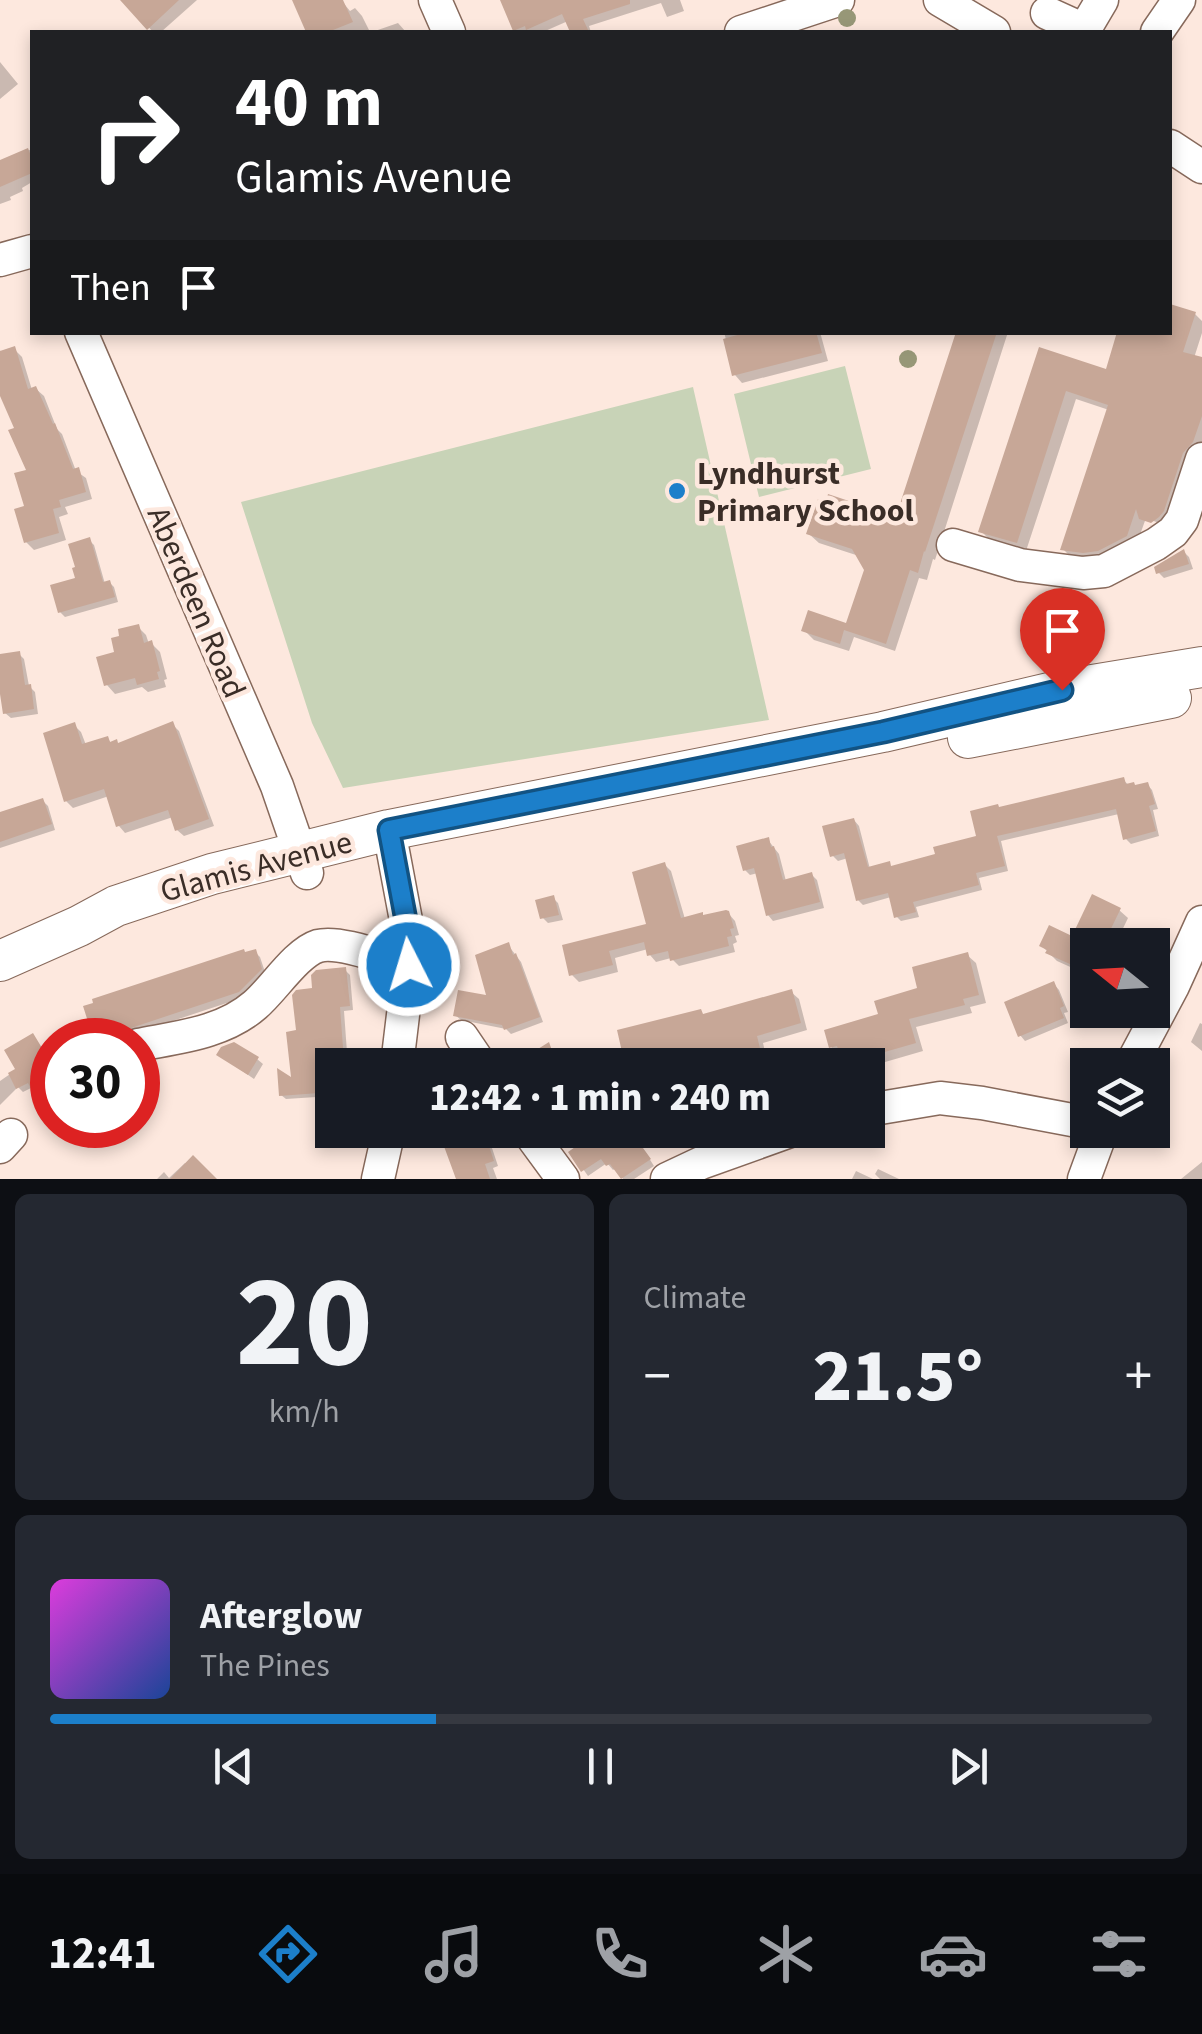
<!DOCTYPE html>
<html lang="en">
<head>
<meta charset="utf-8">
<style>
  body { margin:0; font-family:"Source Sans 3",sans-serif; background:#242831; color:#f1f3f6; height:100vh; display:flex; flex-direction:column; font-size:38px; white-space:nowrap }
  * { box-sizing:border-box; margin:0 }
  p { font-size:32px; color:#9ea1a6 }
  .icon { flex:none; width:55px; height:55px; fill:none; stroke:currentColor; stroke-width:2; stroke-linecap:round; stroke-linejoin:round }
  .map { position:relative; height:1179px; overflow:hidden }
  .sheet { display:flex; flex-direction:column; gap:15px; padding:15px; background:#0d0f14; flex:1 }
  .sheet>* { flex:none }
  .top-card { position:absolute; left:30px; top:30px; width:1142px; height:305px; border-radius:0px; box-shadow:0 5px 15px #0003; background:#202124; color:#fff; overflow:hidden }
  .needle { width:65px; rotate:288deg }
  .fabs { position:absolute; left:1070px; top:928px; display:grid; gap:20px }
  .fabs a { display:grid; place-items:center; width:100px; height:100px; border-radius:0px; background:#171b24; box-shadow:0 5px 15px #0003; font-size:50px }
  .speed { position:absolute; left:30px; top:1018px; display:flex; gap:20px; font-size:50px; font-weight:700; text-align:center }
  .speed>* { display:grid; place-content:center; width:130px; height:130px; border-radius:50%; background:#171b24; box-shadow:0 5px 15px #0003; line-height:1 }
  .speed .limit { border:15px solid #d22; background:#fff; color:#111 }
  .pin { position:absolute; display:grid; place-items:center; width:85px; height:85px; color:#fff; margin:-102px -42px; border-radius:50% 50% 50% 0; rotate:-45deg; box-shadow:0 0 10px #0007 }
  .pin .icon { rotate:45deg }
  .me { position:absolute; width:110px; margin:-55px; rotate:355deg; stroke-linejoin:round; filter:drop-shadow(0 0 8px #0008) }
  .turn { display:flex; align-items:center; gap:35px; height:210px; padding:0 40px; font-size:45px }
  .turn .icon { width:130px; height:130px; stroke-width:2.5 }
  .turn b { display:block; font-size:70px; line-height:85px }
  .then { display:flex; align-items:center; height:95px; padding:0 40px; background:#0003; gap:20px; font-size:38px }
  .big { font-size:75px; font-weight:800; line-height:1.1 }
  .sheet .tile { flex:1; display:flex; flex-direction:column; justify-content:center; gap:15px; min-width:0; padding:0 35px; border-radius:15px; background:#242831 }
  .sheet .dial { align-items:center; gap:0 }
  .dial b { font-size:130px; line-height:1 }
  .song { display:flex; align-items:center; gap:30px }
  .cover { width:120px; height:120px; border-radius:15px; background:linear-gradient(135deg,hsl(300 70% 55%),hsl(220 70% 35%)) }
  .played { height:10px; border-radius:5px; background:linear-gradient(90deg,#1c7fca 35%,#363941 35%) }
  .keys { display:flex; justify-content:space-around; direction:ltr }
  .heat { display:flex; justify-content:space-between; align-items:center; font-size:55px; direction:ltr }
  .sheet .tiles { flex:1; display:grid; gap:15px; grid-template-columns:1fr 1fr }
  .tile:last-child { grid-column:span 2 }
  .trip { position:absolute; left:315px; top:1048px; width:570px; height:100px; border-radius:0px; background:#171b24; box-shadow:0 5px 15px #0003; font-weight:800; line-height:100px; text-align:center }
  .tab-bar { display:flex; height:160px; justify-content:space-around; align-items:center; background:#090b0e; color:#9ea1a6 }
  .tab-bar .icon { width:70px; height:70px }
  .tab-bar .on { color:#1c7fca }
  .tab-bar b { font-size:45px; color:#f1f3f6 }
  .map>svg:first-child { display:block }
</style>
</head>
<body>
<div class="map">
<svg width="1202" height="1179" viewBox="0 0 1202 1179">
  <rect width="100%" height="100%" fill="#fde8de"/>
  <path fill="#c8d3b7" d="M845 366 871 469 759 497 734 394Z
    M693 387 769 720 343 788 312 723 241 502Z"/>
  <path fill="#0003" d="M140 0H197L161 32H153L131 8Z
    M294 0H341L350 11 355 8 362 16 370 32H309Z
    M509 0H680L684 11 667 17 661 3 589 26 591 32H573L568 21 543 32H518L515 30Z
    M398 23 406 32H372Z
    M0 62 18 84 0 99Z
    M32 149V182L22 188 23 191 10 197 11 200 0 204V162Z
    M1170 306 1195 314 1202 321V333L1194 358 1202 360V452L1192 463 1173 521 1162 531 1149 525 1162 529 1164 525 1146 518 1136 546 1109 560 1095 562 1073 559 1063 549 1109 410 1076 399 1026 551 991 541 981 531 1040 350 1107 372 1120 332H1170Z
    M724 332H820L828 361 742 383 735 375Z
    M959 332H1008L935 560 933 559 927 580 919 578 895 651 854 637 849 651 814 640 804 630 848 626 867 569 859 556 819 543 809 534 880 514H900Z
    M14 349 22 357 32 390 36 389 44 396 57 429 62 434 76 471 86 478 92 499 65 507 68 514 59 517 66 540 34 550 26 542 29 471 17 429 0 390V350L1 353Z
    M89 540 94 545 105 584 109 582 114 587 118 602 65 617 60 612 78 579Z
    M1184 552 1189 557 1193 569 1164 578 1159 573Z
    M138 627 146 635 149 644 151 643 160 652 167 679 164 680 166 687 148 692 142 687 115 694 107 685 117 654Z
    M19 654 24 659 29 686 35 692 38 714 11 718 5 713 0 678V657Z
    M172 724 179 731 214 826 184 836 177 830 173 817 125 833 119 826 109 796 73 808 66 801 74 725 81 732 86 745 107 738 112 744 119 745Z
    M1123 780 1130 786 1147 784 1152 790 1158 809 1153 810 1159 836 1131 844 1126 839 1119 814 1001 841 1008 871 979 878 982 890 916 907 919 917 901 921 896 916 891 897 863 905 858 900 848 858 838 861 833 856 854 820 859 826 870 869 893 868 938 856 979 838 1000 809Z
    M43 801 48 806 55 830 0 848V815Z
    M768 840 779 854 786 881 812 875 817 880 824 908 773 921 768 915 758 873 750 875 745 870Z
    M665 865 671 871 685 919 728 913 735 921 739 935 735 936 737 942 733 944 735 952 679 966 671 958 656 962 650 955 648 949 615 958 618 972 579 982 572 975 565 947 649 926Z
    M553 898 558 903 563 920 548 923 543 918Z
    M1119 910 1128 918 1115 945H1088V975L1057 961 1042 946 1073 939Z
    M508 945 521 962 543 1022 511 1034 506 1029 461 1020 455 1015 490 998Z
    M255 952 260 957 266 975 245 997 115 1040 97 1039 86 1008Z
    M967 955 976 963 986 1003 970 1007 972 1013 916 1027 923 1051 868 1067V1065H847L842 1054 840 1055 831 1047 920 990Z
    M345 970 350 975 353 1010 344 1011 347 1052 338 1053 339 1065H332V1096L286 1099 281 1095 294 1082 298 1033 314 990Z
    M1054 984 1059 990 1068 1012 1064 1013 1068 1023 1025 1041 1020 1035Z
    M791 992 799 999 807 1030 763 1043 768 1065H738L737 1061 723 1065H698L695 1059 671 1065H628Z
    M1200 1023 1202 1024V1051L1191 1042Z
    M52 1045V1119L33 1087 23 1092 18 1087 0 1105V1081Z
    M219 1055 257 1059 263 1064 254 1079Z
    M73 1125H109L114 1133 88 1148Z
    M440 1130H478L482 1141 485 1140 491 1145 498 1166 493 1168 497 1179H474Z
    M585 1130H631L654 1166 634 1179H623L616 1168 613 1170 607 1163 588 1176 571 1152 591 1139Z
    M1202 1162V1179H1181Z
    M185 1163 187 1165 213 1179H157L164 1172 169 1178Z
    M878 1169 899 1179H880L875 1174Z
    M856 1171 873 1179H852Z"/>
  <path fill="#c7a797" d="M120 0H179L147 30Z
    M292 0H343L353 22 328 32H306Z
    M500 0H630V4L583 19 589 32H570L562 14 526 30 525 26 513 31Z
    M28 148 32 159V173L0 187V160Z
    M1170 304 1196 312 1183 352 1202 357V416L1193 442 1183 453 1164 511 1159 517 1151 523 1139 519 1136 509 1127 536 1098 551 1083 553 1060 550 1108 405 1066 391 1017 543 978 532 1039 347 1106 369 1117 332H1170Z
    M748 332H816L822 353 732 376 723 339Z
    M956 332H997L925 552 924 551 918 573 910 570 886 644 844 630 840 644 801 631 808 610 846 623 864 570 852 549 806 534 818 499 826 501 828 494 879 511 880 506 898 510Z
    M15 346 28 389 36 386 53 424 55 423 73 469 79 467 86 492 59 500 61 507 53 509 59 533 24 543 14 509 24 506 14 473 26 470 8 430 14 428 0 396V351Z
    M90 537 103 582 110 580 115 597 58 613 50 585 75 578 72 568 75 567 68 544Z
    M1184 549 1189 564 1156 574 1154 567Z
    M139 624 144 643 152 640 160 671 157 672 159 679 137 685 135 678 104 686 96 657 114 652 111 638 119 636 118 629Z
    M20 651 25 685 31 684 34 709 3 714 0 694V654Z
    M173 721 209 819 175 831 168 810 116 827 104 789 64 802 43 733 75 722 82 744 108 736 110 742 117 739 118 743Z
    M1124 777 1126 784 1134 782 1135 785 1148 782 1155 804 1149 806 1156 831 1123 840 1116 809 997 836 1005 866 976 873 979 885 913 902 916 912 894 918 888 893 856 901 844 853 830 857 822 826 854 818 868 867 890 861 891 866 935 854 933 847 976 836 970 811 998 804 999 807Z
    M43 798 52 824 0 842V812Z
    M769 837 771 847 774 846 783 880 812 872 820 902 766 916 754 868 743 871 736 846Z
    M665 862 681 918 703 912V915L726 910 729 911 734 928 730 929 732 936 727 937 729 946 670 961 668 951 647 956 644 942 609 951 613 965 569 976 562 945 646 924 632 872Z
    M1092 894 1121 908 1103 945H1088V972L1045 953 1047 950 1039 946 1049 925 1072 936Z
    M554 895 559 915 540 919 535 900Z
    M509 942 513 955 516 953 540 1017 504 1030 502 1025 453 1016 458 990 486 995 475 955Z
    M244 949 245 952 256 949 262 969 239 992 104 1037 101 1027 91 1031 83 1006 93 1003 92 999Z
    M968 952 979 995 963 999 965 1005 909 1019 916 1043 843 1064 837 1046 829 1048 824 1030 878 1014 874 1001 917 988 912 967Z
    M346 967 350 1006 340 1007 343 1048 334 1049 336 1065H332V1092L279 1096 277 1068 291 1077 286 1032 296 1030 292 995 296 990 312 988 311 975 316 970Z
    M1054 981 1064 1006 1060 1008 1064 1018 1018 1037 1004 1002Z
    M792 989 801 1023 757 1036 764 1065H735L733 1054 694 1064 691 1052 637 1065H625L617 1030 701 1009 703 1014Z
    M33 1033 42 1048 52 1042V1126L28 1083 16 1089 8 1073 15 1069 4 1050Z
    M234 1042 259 1057 248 1075 216 1055 221 1047Z
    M549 1042 557 1065H538L530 1054Z
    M438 1130H473L477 1141 486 1137 494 1161 485 1164 490 1179H456Z
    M582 1130H634L645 1146 643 1148 651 1159 621 1179 610 1164 606 1166 601 1159 581 1172 568 1152 588 1138Z
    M193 1155 217 1179H170Z"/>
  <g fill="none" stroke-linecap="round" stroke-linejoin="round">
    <g stroke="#87695b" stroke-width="35">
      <path id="minor" d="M435 0 449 32
        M940 0 994 32
        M1047 13 1080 28 1089 22 1102 0
        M741 32 838 0
        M1157 32 1179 0
        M1170 146 1202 167
        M0 260 32 251
        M81 332 277 786 307 873
        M953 545 1020 565 1083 573 1104 571 1156 544 1173 532 1182 520 1202 459
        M389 830 408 931 409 965 397 1065
        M462 1037 481 1065
        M138 1045C178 1037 223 1033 255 1005 273 990 296 953 318 946 340 940 386 959 409 965
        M1131 1065 1173 986 1202 922
        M868 1110 940 1098 982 1103 1088 1123
        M527 1130 563 1179
        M0 1147 11 1135
        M378 1179 389 1130
        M667 1179 701 1163 793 1130
        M1084 1179 1102 1130"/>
    </g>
    <g stroke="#87695b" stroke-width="42">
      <path id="major" d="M968 738 1171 698
        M0 961 79 926 116 906 212 874 389 830 883 732 1062 690 1202 667"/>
    </g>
    <use href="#minor" stroke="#fff" stroke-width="32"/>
    <use href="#major" stroke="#fff" stroke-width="40"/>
  </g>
  <g fill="#979777">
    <circle cx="847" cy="18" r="9"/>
    <circle cx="908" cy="359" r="9"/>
  </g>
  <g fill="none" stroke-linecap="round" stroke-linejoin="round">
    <g stroke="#125383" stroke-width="25">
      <path id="route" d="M409 965 408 931 389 830 883 732 1062 690"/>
    </g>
    <use href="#route" stroke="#1c7fca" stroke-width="18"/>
  </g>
  <circle fill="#1c7fca" stroke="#fde8de" stroke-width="4" cx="677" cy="491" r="10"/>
  <g text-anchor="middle" stroke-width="9" stroke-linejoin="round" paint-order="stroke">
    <g font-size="32" font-weight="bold" fill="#3a2d27" stroke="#fde8de" text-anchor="start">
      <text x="697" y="484">Lyndhurst<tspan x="697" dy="37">Primary School</tspan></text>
    </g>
    <g font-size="32" fill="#3a2d27" stroke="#fde8de">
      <text transform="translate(197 602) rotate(67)" y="11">Aberdeen Road</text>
      <text transform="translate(256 866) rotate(-15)" y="11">Glamis Avenue</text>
    </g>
  </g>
</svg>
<div class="fabs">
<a><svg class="needle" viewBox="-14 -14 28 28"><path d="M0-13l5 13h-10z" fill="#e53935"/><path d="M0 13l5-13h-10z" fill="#9ea1a6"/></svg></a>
<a><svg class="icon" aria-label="layers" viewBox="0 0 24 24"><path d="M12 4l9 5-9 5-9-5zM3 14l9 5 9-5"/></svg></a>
</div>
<div class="speed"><div class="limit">30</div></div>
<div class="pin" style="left:1062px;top:690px;background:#d93025"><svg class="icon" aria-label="arrive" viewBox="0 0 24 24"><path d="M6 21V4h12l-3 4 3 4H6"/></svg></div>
<svg class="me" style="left:409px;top:965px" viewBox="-20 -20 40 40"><circle r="17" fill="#1c7fca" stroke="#fff" stroke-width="3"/><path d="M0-11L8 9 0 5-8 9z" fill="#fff"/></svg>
<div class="trip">12:42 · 1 min · 240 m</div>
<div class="top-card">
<div class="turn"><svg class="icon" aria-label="right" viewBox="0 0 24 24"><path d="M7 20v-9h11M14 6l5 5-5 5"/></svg><div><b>40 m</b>Glamis Avenue</div></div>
<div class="then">Then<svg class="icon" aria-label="arrive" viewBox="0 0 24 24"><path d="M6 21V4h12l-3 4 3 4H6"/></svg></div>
</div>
</div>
<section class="sheet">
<div class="tiles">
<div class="tile dial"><b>20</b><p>km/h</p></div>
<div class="tile"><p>Climate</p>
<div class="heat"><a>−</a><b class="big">21.5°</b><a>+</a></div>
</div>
<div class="tile">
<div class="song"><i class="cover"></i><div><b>Afterglow</b><p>The Pines</p></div></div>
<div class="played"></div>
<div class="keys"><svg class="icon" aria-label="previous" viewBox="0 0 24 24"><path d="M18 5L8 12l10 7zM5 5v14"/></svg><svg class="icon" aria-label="pause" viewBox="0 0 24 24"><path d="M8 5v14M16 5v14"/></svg><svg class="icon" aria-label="next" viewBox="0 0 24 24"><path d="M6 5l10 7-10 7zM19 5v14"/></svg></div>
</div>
</div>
</section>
<nav class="tab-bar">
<b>12:41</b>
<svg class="icon on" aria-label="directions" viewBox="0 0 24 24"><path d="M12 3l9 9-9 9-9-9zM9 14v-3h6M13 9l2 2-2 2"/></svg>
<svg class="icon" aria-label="music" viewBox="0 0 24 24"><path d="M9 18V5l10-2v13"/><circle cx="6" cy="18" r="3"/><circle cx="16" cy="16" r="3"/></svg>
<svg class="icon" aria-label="phone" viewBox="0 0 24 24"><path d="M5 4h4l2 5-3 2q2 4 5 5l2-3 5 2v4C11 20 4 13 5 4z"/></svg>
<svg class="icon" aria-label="climate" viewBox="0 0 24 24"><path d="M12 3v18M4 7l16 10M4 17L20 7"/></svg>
<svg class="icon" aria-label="car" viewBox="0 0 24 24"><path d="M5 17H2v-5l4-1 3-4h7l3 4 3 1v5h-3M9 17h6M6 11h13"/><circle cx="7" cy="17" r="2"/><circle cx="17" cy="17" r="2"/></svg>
<svg class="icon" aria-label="filters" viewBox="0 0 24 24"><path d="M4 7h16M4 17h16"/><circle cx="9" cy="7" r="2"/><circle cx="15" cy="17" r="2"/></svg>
</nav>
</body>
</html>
